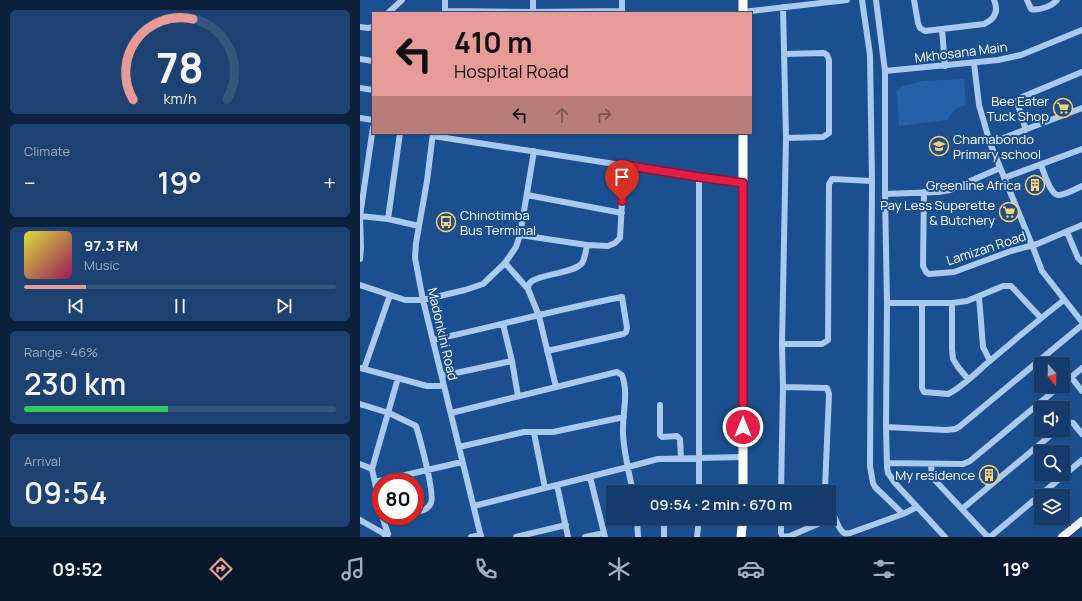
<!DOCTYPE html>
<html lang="en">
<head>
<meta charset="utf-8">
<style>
  body { margin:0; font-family:Manrope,sans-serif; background:#1d4271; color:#f1f3f6; height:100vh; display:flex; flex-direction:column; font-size:15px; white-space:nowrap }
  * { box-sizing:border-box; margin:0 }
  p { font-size:13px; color:#9dadc1 }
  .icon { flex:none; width:22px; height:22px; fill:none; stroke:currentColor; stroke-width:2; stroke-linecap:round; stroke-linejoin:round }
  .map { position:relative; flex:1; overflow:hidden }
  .details { display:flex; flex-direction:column; gap:10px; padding:10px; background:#0b203b; width:360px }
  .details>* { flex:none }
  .guide { position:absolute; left:12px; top:12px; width:380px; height:122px; border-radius:0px; box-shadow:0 1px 3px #0004,0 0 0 1px #33557e; background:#e69b98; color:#111; overflow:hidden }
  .needle { width:26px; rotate:160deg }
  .controls { position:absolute; left:674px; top:357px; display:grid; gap:8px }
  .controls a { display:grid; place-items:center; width:36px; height:36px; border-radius:0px; background:#143b6b; box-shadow:0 1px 3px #0004,0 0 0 1px #33557e; font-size:20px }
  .speed { position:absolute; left:12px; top:473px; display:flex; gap:8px; font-size:20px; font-weight:700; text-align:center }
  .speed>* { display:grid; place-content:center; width:52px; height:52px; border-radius:50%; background:#143b6b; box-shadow:0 1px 3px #0004,0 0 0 1px #33557e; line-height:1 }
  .speed .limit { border:6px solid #d22; background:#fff; color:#111 }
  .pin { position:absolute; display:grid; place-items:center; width:34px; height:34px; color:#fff; margin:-41px -17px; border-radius:50% 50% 50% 0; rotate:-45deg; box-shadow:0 0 4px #0007 }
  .pin .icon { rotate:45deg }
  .me { position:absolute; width:44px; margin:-22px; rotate:0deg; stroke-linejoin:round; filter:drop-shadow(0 0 3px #0008) }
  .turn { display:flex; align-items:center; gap:14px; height:84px; padding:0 16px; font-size:18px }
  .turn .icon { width:52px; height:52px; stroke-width:2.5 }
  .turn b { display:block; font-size:28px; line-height:34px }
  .lanes { display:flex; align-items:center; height:38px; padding:0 16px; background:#0003; justify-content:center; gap:20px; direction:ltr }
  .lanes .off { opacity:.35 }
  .big { font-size:30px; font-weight:600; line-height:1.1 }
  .details .tile { flex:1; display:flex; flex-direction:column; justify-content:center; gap:6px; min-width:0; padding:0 14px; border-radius:6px; background:#1d4271 }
  .details .dial { align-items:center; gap:0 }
  .dial svg { height:104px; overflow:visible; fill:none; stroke:#33557e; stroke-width:7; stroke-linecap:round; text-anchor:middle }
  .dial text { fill:#f1f3f6; stroke:none }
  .song { display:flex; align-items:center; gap:12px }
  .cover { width:48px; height:48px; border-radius:6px; background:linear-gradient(135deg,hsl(60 70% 55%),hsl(330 70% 35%)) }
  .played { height:4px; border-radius:2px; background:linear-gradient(90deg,#e69b98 20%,#33557e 20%) }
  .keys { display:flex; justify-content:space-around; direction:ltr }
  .heat { display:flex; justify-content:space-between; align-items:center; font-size:22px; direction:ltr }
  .charge { height:6px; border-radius:3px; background:linear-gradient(90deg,#34c759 46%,#33557e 0) }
  .trip { position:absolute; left:246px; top:485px; width:230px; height:40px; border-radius:0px; background:#143b6b; box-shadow:0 1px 3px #0004,0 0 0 1px #33557e; font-weight:600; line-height:40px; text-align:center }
  .tabs { display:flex; height:64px; justify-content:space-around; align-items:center; background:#08182b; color:#9dadc1 }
  .tabs .icon { width:28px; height:28px }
  .tabs .on { color:#e69b98 }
  .tabs b { font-size:18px; color:#f1f3f6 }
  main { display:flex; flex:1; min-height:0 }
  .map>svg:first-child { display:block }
</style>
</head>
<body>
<main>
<section class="details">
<div class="tile dial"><svg viewBox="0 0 100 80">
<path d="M14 69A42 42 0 1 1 86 69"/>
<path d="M14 69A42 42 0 0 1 60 7" stroke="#e69b98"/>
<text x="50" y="56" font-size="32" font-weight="700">78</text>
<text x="50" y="72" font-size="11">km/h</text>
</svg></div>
<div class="tile"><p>Climate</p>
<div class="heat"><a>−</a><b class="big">19°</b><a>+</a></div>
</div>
<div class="tile">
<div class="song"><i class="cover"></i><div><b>97.3 FM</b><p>Music</p></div></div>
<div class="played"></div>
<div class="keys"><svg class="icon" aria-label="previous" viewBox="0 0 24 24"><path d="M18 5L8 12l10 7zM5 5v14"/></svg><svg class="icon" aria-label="pause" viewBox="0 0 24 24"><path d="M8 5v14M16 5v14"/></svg><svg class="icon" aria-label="next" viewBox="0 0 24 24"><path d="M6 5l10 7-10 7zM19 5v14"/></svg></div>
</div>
<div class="tile"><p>Range · 46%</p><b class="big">230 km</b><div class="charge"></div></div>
<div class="tile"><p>Arrival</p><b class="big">09:54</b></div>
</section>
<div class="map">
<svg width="722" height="537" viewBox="0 0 722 537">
  <rect width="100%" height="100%" fill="#1b4f8f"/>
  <path fill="#2461a8" d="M604 79 606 105 596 108 587 120 539 126 537 91 542 86 563 81Z"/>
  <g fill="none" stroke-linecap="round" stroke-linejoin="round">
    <path stroke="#a9c9ee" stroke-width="6" d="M502 0 510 55 512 181 510 466 513 483 515 487 543 514
      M516 0 525 71V194L527 303 526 427 527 467 528 473 535 483 585 537
      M554 0 558 23 560 28 565 31 582 29 624 24C635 19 639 11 634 0
      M667 0 671 9C679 11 692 6 697 0
      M85 11 173 12V0
      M173 12 262 11V0
      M383 12 487 0
      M28 13 42 0
      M85 13V0
      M0 27 8 28 13 27
      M582 29 585 66
      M424 54 464 53 467 55 469 60V133L463 137 426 138
      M0 59 13 61
      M614 63 619 105 630 143 672 245 682 271 722 322
      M525 71 638 60 661 55 722 30
      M0 88 13 90
      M0 118 13 120
      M666 130 658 105V100L662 97 722 72
      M73 133 67 181 56 243 55 258 63 300 121 537
      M73 136 339 177 383 183
      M630 143 722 108
      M681 165C684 172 690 194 698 195 703 196 716 189 722 186
      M644 178 722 149
      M564 192 563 266 566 272 569 274 594 272 651 251 677 244 722 225
      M525 194 578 192 590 190 640 168
      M167 195 262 213
      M0 216 28 219 59 226
      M28 219 40 133
      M707 232 718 258 722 262
      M160 235 227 245 248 246 255 243 260 238 264 165
      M0 259 1 248 0 216 13 127
      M145 263 168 289 179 316 196 387
      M0 285 45 300H63L105 290 123 284 145 263 156 247 160 235 174 151
      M168 289C168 286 169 283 172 281 182 274 215 273 222 263 225 259 226 250 227 245
      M619 296 623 347 630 361
      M527 303H592L607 301 643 286H651L681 318
      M562 303V388L564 392 588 394C599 389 615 374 625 365 651 343 677 321 704 300
      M592 303V349L593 359 598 367 608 379
      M143 324 152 361 158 396
      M73 340C136 326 199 309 262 297L267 328 266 332 263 334 187 351
      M422 344H462L468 340 469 184 472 179 512 181
      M0 368 67 386H84
      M4 369 30 295
      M82 376 152 361
      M711 377 722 391
      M703 384 722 368
      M423 387 467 388 469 394 465 489 466 492
      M0 404 29 413 52 424 56 426C60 439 75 494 71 503 68 510 61 511 55 512
      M300 405V435L302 437 317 436 320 439 321 458
      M91 413 257 372 262 375C269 394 262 414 263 434 264 453 269 473 273 492
      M703 425 707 422 713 423 722 434
      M526 427 586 430 595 429 599 427 722 325
      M174 433 185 488
      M99 447 164 432H193L264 417
      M527 463 603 464 610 461 700 386
      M0 464 12 469
      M571 464 572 477 628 537
      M230 477 245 537
      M15 482 102 462
      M197 485 208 537
      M339 492V177
      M421 492 423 387 422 344 426 138 423 7
      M469 501C471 507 478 530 484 533 486 534 488 533 490 533L543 514 557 507
      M114 506 268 467 298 459 383 457
      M602 509 697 430
      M21 510 12 469 38 378
      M22 516 28 534 27 537
      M23 518 31 516
      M277 518 278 537
      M421 518V533L423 537 430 536 474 517
      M0 520 23 533 26 537
      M111 537 121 535
      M156 537 206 525
      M225 537 244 533
      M304 537V526L306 520 312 518
      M337 537 339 518
      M630 537 722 460"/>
    <path stroke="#f0f6ff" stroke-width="8" d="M702 537 722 521"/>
    <path stroke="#fff" stroke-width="9" d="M383 13V0
      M383 133V492
      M381 537 383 518"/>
  </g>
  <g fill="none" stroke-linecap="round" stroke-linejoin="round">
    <g stroke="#92132f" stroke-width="10">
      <path id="route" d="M262 201 264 165 339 177 383 183V427"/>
    </g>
    <use href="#route" stroke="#e11d48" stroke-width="7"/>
  </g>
  <defs>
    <g id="supermarket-ring" transform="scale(1)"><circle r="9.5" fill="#1b4f8f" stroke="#ffd166" stroke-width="1.5"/><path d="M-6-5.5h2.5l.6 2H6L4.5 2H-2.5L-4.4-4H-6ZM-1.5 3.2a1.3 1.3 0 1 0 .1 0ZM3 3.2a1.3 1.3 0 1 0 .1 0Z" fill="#ffd166"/></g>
    <g id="school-ring" transform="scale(1)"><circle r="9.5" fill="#1b4f8f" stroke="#ffd166" stroke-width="1.5"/><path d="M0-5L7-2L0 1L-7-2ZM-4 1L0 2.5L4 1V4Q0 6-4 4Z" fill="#ffd166"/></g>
    <g id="building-ring" transform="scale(1)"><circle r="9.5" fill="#1b4f8f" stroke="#ffd166" stroke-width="1.5"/><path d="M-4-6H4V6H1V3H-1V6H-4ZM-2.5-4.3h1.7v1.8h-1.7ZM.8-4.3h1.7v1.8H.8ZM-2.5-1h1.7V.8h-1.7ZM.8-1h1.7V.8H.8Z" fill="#ffd166"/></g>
    <g id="bus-ring" transform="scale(1)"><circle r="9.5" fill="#1b4f8f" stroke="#ffd166" stroke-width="1.5"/><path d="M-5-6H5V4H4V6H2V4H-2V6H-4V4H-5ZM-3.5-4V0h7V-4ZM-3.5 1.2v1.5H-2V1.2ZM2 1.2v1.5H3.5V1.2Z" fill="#ffd166"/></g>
  </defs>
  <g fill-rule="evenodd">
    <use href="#supermarket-ring" x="703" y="108"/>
    <use href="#school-ring" x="579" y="146"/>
    <use href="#building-ring" x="675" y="185"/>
    <use href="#supermarket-ring" x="649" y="212"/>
    <use href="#bus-ring" x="86" y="222"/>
    <use href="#building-ring" x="629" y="475"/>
  </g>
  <g text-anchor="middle" stroke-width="4" stroke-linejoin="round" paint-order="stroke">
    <g font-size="13" fill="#fff" stroke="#1b4f8f">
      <text transform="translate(601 52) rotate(-7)" y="5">Mkhosana Main</text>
      <text transform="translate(626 248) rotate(-18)" y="5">Lamizan Road</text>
      <text transform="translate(83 334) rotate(77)" y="5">Madonkini Road</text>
    </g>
    <g font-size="13" fill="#fff" stroke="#1b4f8f" text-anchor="end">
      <text x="689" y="106">Bee Eater<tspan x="689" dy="15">Tuck Shop</tspan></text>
      <text x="593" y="144" text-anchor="start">Chamabondo<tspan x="593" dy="15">Primary school</tspan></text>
      <text x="661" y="190">Greenline Africa</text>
      <text x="635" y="210">Pay Less Superette<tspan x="635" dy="15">&amp; Butchery</tspan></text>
      <text x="100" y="220" text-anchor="start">Chinotimba<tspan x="100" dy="15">Bus Terminal</tspan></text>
      <text x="615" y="480">My residence</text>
    </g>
  </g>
</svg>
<div class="controls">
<a><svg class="needle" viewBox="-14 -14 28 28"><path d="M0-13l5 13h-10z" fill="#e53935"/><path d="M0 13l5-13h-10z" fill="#9dadc1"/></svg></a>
<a><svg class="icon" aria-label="sound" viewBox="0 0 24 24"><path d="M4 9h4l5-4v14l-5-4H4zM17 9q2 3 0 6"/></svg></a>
<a><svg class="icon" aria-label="search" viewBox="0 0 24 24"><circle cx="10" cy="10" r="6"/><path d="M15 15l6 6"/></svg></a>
<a><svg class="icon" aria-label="layers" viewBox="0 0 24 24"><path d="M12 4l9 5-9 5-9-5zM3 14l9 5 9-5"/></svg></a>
</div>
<div class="speed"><div class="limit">80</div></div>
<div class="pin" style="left:262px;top:201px;background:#d93025"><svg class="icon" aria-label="arrive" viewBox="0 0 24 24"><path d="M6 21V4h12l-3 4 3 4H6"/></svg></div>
<svg class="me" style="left:383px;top:427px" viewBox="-20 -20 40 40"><circle r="17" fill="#e11d48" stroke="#fff" stroke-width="3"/><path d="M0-11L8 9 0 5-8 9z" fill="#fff"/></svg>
<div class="trip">09:54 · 2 min · 670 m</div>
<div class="guide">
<div class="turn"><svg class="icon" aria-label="left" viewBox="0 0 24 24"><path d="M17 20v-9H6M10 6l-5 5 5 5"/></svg><div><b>410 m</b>Hospital Road</div></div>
<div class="lanes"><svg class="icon" aria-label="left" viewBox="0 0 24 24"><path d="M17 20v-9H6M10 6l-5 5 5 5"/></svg><svg class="icon off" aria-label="ahead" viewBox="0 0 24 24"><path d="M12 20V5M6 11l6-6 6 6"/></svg><svg class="icon off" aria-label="right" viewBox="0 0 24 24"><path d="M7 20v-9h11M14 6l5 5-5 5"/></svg></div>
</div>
</div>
</main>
<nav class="tabs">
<b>09:52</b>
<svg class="icon on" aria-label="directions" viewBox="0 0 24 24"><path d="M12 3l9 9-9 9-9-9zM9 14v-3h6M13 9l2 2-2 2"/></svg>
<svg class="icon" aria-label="music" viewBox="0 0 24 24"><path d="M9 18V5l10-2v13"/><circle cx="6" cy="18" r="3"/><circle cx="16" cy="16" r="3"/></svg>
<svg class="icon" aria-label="phone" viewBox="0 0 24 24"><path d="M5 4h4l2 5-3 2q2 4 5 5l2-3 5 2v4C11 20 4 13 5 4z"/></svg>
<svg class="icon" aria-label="climate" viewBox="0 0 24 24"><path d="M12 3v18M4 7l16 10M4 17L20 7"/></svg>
<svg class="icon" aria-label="car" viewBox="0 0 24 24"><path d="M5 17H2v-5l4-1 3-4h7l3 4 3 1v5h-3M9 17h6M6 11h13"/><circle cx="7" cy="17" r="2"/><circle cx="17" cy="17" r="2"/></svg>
<svg class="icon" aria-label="filters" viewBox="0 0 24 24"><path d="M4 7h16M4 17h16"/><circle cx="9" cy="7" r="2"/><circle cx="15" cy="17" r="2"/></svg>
<b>19°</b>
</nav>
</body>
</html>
